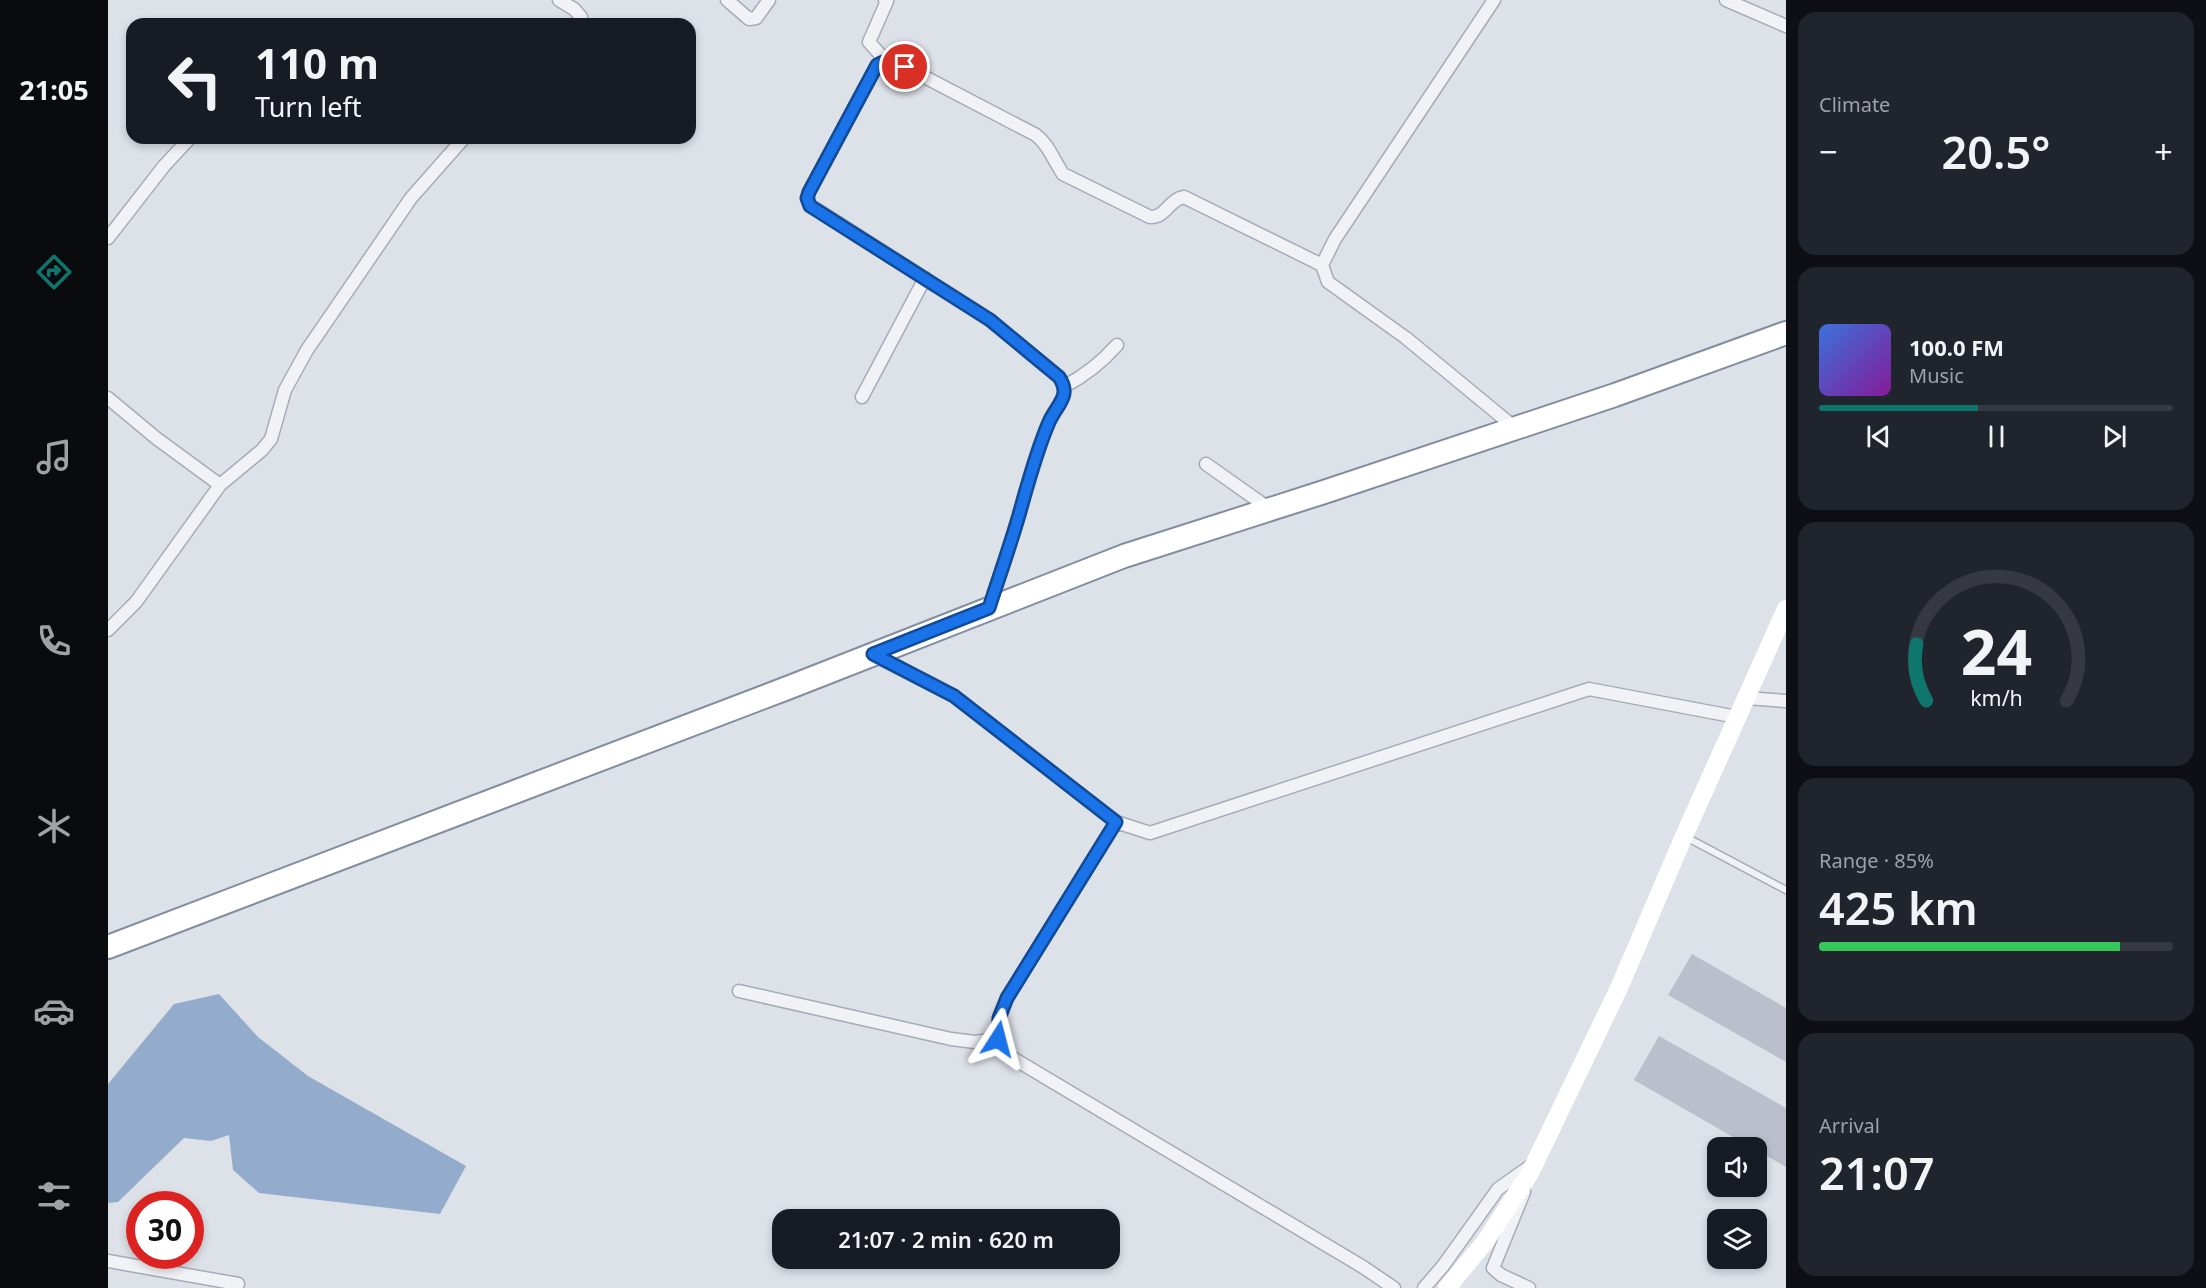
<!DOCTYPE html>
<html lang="en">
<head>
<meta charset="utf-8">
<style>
  body { margin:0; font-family:"Noto Sans",sans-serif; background:#20242c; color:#f1f3f6; height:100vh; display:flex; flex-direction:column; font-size:22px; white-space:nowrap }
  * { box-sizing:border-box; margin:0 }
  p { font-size:20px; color:#9ea1a6 }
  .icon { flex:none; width:33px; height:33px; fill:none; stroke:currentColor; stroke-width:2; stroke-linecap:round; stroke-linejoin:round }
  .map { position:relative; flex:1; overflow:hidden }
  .sheet { display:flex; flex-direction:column; gap:12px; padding:12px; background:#0d0f14; width:420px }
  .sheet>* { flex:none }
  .banner { position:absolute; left:18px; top:18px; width:570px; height:126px; border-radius:18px; box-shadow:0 3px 9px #0003; background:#171b24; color:#f1f3f6; overflow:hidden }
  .tools { position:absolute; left:1599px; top:1137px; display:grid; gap:12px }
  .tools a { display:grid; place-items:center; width:60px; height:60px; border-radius:12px; background:#171b24; box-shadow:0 3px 9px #0003; font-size:30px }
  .speed { position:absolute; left:18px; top:1191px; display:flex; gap:12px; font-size:30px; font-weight:700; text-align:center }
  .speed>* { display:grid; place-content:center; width:78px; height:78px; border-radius:50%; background:#171b24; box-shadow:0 3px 9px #0003; line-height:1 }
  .speed .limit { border:9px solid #d22; background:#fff; color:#111 }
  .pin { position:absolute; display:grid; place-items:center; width:51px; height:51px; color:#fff; margin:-26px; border:3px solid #fff; border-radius:50%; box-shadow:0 2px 6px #0007 }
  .me { position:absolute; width:66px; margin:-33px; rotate:9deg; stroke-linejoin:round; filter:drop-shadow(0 0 4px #0008) }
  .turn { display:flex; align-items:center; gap:21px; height:126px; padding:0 30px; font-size:27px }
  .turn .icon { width:78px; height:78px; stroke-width:2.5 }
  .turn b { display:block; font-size:42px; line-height:51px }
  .big { font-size:45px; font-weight:600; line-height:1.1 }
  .sheet .card { flex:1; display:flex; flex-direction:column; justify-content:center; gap:9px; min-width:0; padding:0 21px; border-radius:18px; background:#20242c }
  .sheet .dial { align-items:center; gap:0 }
  .dial svg { height:156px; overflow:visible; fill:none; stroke:#363941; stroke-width:7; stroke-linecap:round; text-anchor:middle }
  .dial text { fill:#f1f3f6; stroke:none }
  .song { display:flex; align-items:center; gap:18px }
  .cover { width:72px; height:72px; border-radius:9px; background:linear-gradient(135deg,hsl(220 70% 55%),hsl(290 70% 35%)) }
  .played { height:6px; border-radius:3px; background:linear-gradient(90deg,#0f766e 45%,#363941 45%) }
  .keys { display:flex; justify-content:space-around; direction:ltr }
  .heat { display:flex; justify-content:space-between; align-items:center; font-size:33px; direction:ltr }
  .charge { height:9px; border-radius:4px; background:linear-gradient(90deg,#34c759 85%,#363941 0) }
  .trip { position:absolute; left:664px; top:1209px; width:348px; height:60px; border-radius:18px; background:#171b24; box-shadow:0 3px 9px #0003; font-weight:600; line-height:60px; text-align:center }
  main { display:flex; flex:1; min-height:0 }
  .menu { display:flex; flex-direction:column; width:108px; justify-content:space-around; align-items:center; background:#090b0e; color:#9ea1a6 }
  .menu .icon { width:42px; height:42px }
  .menu .current { color:#0f766e }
  .menu b { font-size:27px; color:#f1f3f6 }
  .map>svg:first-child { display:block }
</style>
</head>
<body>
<main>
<nav class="menu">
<b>21:05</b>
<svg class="icon current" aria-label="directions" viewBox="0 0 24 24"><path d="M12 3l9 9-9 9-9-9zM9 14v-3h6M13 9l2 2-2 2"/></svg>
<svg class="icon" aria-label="music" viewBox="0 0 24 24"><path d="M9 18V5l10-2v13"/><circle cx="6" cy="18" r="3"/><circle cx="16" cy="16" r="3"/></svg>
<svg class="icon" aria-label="phone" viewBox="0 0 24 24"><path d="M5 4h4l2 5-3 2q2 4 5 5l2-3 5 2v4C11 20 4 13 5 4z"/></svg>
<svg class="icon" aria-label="climate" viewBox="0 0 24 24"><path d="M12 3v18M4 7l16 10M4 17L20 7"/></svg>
<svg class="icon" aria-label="car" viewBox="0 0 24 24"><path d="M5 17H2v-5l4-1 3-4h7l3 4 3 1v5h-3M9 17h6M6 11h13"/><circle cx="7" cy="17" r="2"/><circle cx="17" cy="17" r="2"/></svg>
<svg class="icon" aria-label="filters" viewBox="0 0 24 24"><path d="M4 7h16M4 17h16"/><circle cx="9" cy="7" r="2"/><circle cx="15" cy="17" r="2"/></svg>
</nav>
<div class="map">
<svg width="1678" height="1288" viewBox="0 0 1678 1288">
  <rect width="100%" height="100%" fill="#dde1e8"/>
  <path fill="#94accc" d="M111 994 150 1037 200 1076 358 1166 332 1214 151 1193 125 1170 121 1135 103 1141 76 1138 10 1202 0 1203V1084L66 1004Z"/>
  <path fill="#babfcb" d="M1584 954 1678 1008V1062L1560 995Z
    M1551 1036 1678 1108V1167L1648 1150V1148H1644L1526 1080Z"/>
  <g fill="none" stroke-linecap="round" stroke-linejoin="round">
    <g stroke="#a6abb6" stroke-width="9">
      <path id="lane" d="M1578 837 1678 890"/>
    </g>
    <g stroke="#a6abb6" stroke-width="15">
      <path id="street" d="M451 0 466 9 473 17 470 24
        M619 0 641 19 648 18 661 0
        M1386 0 1227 239 1214 265 1220 282 1298 338 1406 427
        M1618 0 1678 26
        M777 60 761 42 779 1 777 0
        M0 238 56 166 82 138
        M957 386C978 375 993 363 1009 345
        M754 397 817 278
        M0 398 48 438 112 485
        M1098 464 1163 510
        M881 608C891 577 902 546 911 515 920 483 928 452 941 422 949 404 964 396 951 377L882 320 702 205 700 198 701 192 769 65 777 60 786 61 928 135C941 145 946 161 955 174L1042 217C1058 218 1061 199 1076 197L1214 265
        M0 630 28 602 112 485 154 450 163 439 177 390 199 350 303 198 356 138
        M766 655 846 696 1008 822 899 998C889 1022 885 1031 898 1054L1255 1267 1286 1288
        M1638 698 1678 701
        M1008 822 1042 833 1481 689 1629 717
        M631 991 843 1039 867 1042 889 1039
        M1416 1192 1385 1268 1393 1275 1421 1288
        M0 1261 130 1284
        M1316 1288 1335 1266 1390 1189 1421 1167"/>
    </g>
    <g stroke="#838da0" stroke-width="26">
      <path id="highway" d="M0 947 682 687 1016 556 1216 492 1507 395 1678 333"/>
    </g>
    <use href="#lane" stroke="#f0f2f6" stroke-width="6"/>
    <use href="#street" stroke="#f0f2f6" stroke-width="12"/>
    <path stroke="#fff" stroke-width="18" d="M1339 1288 1377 1242 1422 1173 1511 988 1576 836 1678 609"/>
    <use href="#highway" stroke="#fff" stroke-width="22"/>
  </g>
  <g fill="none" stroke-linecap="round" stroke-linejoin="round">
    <g stroke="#114b97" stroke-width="15">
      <path id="route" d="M797 67C786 61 780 58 769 65L701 192 699 198 702 206 882 320 951 377C964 396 949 404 941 422 928 452 920 483 911 515 902 546 891 577 881 608L765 654 846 696 1008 822 899 998 891 1018 890 1039"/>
    </g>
    <use href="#route" stroke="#1a73e8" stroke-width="10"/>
  </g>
</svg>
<div class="tools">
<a><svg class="icon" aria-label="sound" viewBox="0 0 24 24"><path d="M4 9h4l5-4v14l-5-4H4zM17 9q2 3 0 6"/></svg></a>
<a><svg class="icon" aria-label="layers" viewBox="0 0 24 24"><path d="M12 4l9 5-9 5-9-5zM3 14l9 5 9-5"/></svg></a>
</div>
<div class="speed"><div class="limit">30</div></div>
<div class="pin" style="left:797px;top:67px;background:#d93025"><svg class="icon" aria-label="arrive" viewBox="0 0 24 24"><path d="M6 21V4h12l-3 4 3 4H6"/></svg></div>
<svg class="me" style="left:890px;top:1039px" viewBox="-20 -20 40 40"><path d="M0-17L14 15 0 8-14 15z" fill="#1a73e8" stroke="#fff" stroke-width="4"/></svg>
<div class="trip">21:07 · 2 min · 620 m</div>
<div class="banner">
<div class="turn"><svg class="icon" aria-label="left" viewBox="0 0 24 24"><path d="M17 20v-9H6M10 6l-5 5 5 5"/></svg><div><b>110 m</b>Turn left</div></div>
</div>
</div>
<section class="sheet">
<div class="card"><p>Climate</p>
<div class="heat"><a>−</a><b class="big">20.5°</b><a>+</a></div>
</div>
<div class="card">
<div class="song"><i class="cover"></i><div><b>100.0 FM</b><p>Music</p></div></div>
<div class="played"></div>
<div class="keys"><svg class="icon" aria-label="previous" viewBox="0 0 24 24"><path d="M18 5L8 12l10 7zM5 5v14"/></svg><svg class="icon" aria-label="pause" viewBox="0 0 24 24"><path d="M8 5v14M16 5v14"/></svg><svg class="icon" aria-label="next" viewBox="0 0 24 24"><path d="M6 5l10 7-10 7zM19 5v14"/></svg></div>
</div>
<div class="card dial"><svg viewBox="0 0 100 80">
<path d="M14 69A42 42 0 1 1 86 69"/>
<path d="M14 69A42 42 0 0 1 9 40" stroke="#0f766e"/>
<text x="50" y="56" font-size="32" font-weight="700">24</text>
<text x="50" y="72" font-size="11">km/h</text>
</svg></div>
<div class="card"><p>Range · 85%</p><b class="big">425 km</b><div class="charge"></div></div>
<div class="card"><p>Arrival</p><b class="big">21:07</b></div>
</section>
</main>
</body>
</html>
